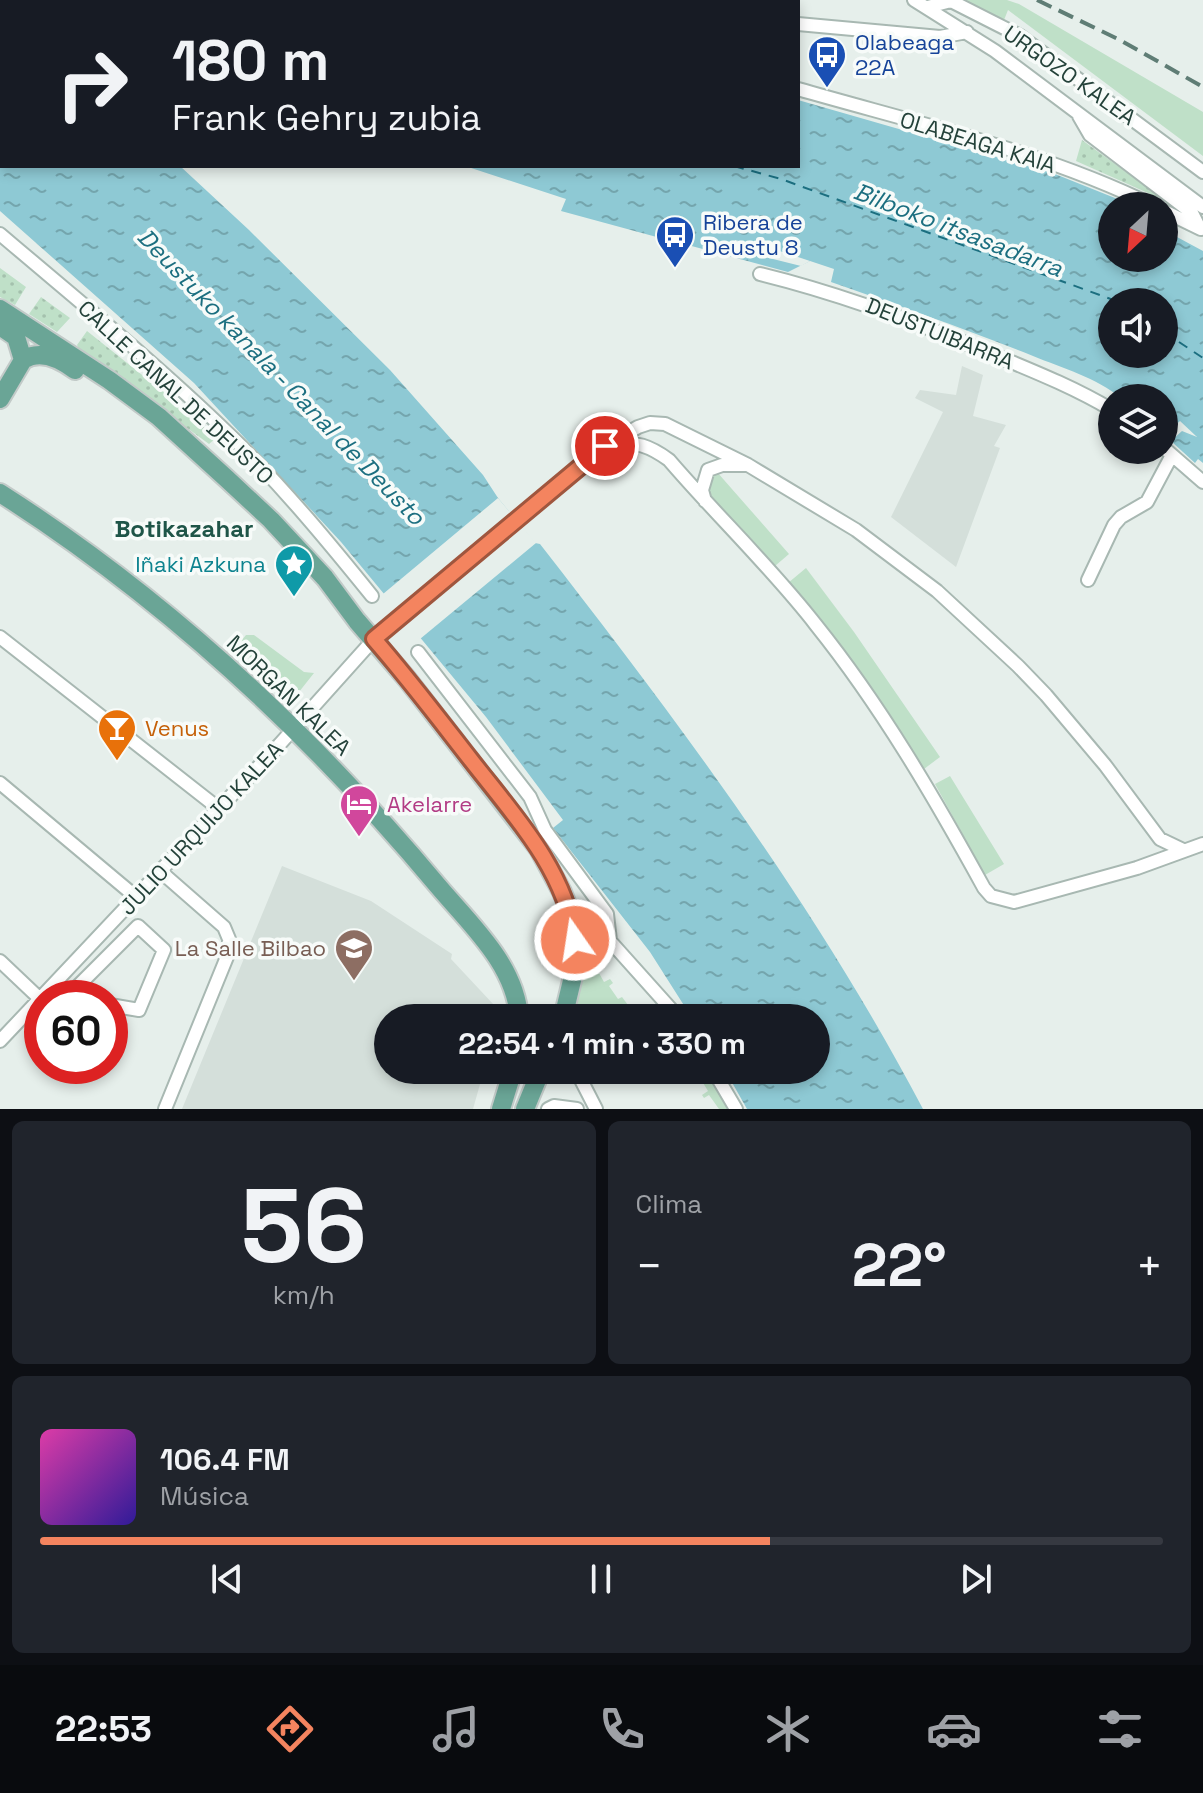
<!DOCTYPE html>
<html lang="es">
<head>
<meta charset="utf-8">
<style>
  body { margin:0; font-family:"Space Grotesk",sans-serif; background:#20242c; color:#f1f3f6; height:100vh; display:flex; flex-direction:column; font-size:30px; white-space:nowrap }
  * { box-sizing:border-box; margin:0 }
  p { font-size:26px; color:#9ea1a6 }
  .icon { flex:none; width:44px; height:44px; fill:none; stroke:currentColor; stroke-width:2; stroke-linecap:round; stroke-linejoin:round }
  .map { position:relative; height:1109px; overflow:hidden }
  .sheet { display:flex; flex-direction:column; gap:12px; padding:12px; background:#0d0f14; flex:1 }
  .sheet>* { flex:none }
  .hud { position:absolute; left:0px; top:0px; width:800px; height:168px; box-shadow:0 4px 12px #0003; background:#171b24; color:#f1f3f6; overflow:hidden }
  .needle { width:52px; rotate:206deg }
  .buttons { position:absolute; left:1098px; top:192px; display:grid; gap:16px }
  .buttons a { display:grid; place-items:center; width:80px; height:80px; border-radius:50%; background:#171b24; box-shadow:0 4px 12px #0003; font-size:40px }
  .speed { position:absolute; left:24px; top:980px; display:flex; gap:16px; font-size:40px; font-weight:700; text-align:center }
  .speed>* { display:grid; place-content:center; width:104px; height:104px; border-radius:50%; background:#171b24; box-shadow:0 4px 12px #0003; line-height:1 }
  .speed .limit { border:12px solid #d22; background:#fff; color:#111 }
  .pin { position:absolute; display:grid; place-items:center; width:68px; height:68px; color:#fff; margin:-34px; border:4px solid #fff; border-radius:50%; box-shadow:0 2px 8px #0007 }
  .me { position:absolute; width:88px; margin:-44px; rotate:347deg; stroke-linejoin:round; filter:drop-shadow(0 0 6px #0008) }
  .turn { display:flex; align-items:center; gap:28px; height:168px; padding:0 40px; font-size:36px }
  .turn .icon { width:104px; height:104px; stroke-width:2.5 }
  .turn b { display:block; font-size:56px; line-height:68px }
  .big { font-size:60px; font-weight:700; line-height:1.1 }
  .sheet .card { flex:1; display:flex; flex-direction:column; justify-content:center; gap:12px; min-width:0; padding:0 28px; border-radius:12px; background:#20242c }
  .sheet .dial { align-items:center; gap:0 }
  .dial b { font-size:104px; line-height:1 }
  .song { display:flex; align-items:center; gap:24px }
  .cover { width:96px; height:96px; border-radius:12px; background:linear-gradient(135deg,hsl(320 70% 55%),hsl(250 70% 35%)) }
  .played { height:8px; border-radius:4px; background:linear-gradient(90deg,#f4845f 65%,#363941 65%) }
  .keys { display:flex; justify-content:space-around; direction:ltr }
  .heat { display:flex; justify-content:space-between; align-items:center; font-size:44px; direction:ltr }
  .sheet .tiles { flex:1; display:grid; gap:12px; grid-template-columns:1fr 1fr }
  .card:last-child { grid-column:span 2 }
  .trip { position:absolute; left:374px; top:1004px; width:456px; height:80px; border-radius:40px; background:#171b24; box-shadow:0 4px 12px #0003; font-weight:700; line-height:80px; text-align:center }
  .dock { display:flex; height:128px; justify-content:space-around; align-items:center; background:#090b0e; color:#9ea1a6 }
  .dock .icon { width:56px; height:56px }
  .dock .selected { color:#f4845f }
  .dock b { font-size:36px; color:#f1f3f6 }
  .map>svg:first-child { display:block }
</style>
</head>
<body>
<div class="map">
<svg width="1203" height="1109" viewBox="0 0 1203 1109">
  <defs>
    <pattern id="garden-dots" width="8" height="8" patternUnits="userSpaceOnUse" patternTransform="scale(2)"><rect width="8" height="8" fill="#bfe0c8"/><path d="M2 2h.1M6 6h.1" fill="none" stroke="#a4c1ad" stroke-width="1.8" stroke-linecap="round"/></pattern>
    <pattern id="water-ripples" width="26" height="14" patternUnits="userSpaceOnUse" patternTransform="scale(2)"><rect width="26" height="14" fill="#8ec9d4"/><path d="M2 4q2-2 4 0t4 0M15 11q2-2 4 0t4 0" fill="none" stroke="#74a5ad"/></pattern>
  </defs>
  <rect width="100%" height="100%" fill="#e6efeb"/>
  <path fill="#d4dfda" d="M962 366 983 375 973 416 1006 425 994 446 1000 448 956 567 891 517 943 412 915 398 920 390 956 395Z
    M282 866 371 901 452 954 451 959 494 1005 492 1018H388V1070H484L473 1109H182Z"/>
  <path fill="#bfe0c8" d="M965 0H1007L1019 4 1203 112V156L1008 10 1004 20Z
    M717 472 789 554 775 566 712 497 707 487 709 478Z
    M806 568 854 632 940 757 924 769 836 639 788 583Z
    M246 635H254L304 672 314 673 295 697 237 646Z
    M950 776 1004 864 985 875 935 784Z
    M584 957H594L596 959 592 962 596 967 593 969 597 974 599 973 604 982 610 979 613 983 609 986 618 999 622 997 628 1005 615 1014 611 1009 608 1011 612 1018H575Z
    M694 1070H706L728 1109H719L709 1095 704 1098 702 1095 708 1091 697 1073 691 1077 689 1073Z"/>
  <path fill="url(#garden-dots)" d="M1082 140 1166 201 1076 161Z
    M0 268 26 287 15 305 0 297Z
    M41 297 70 318 57 332 29 314Z
    M87 331 176 402 216 438 209 444 79 349 77 345Z"/>
  <path fill="url(#water-ripples)" fill-rule="evenodd" d="M0 0 465 2H2V166H180L249 230 390 370 483 475 498 498 535 543 540 544C681 725 816 906 923 1109H747L725 1070H816V1018H692L650 952 553 828 563 820 486 717 341 542 194 383 0 211Z
    M798 100 1055 174 1135 206H1112V258H1164V230L1203 251V463L1198 459 1195 463 1171 441 1182 431 1197 437 1180 421 1164 435V398H1121C1097 378 1062 368 1033 356 966 329 899 306 831 282L834 269 810 261 788 272 673 241 675 228 667 227 664 239 561 211 566 199 465 166H798ZM1112 302H1164V354H1112Z"/>
  <path fill="#e6efeb" d="M735 240 783 252 810 261 801 266 733 249Z
    M498 498 536 543 420 639 383 594Z"/>
  <g fill="none" stroke-linecap="round" stroke-linejoin="round">
    <path stroke="#1c6f80" stroke-width="2" stroke-dasharray="10 8" stroke-linecap="butt" d="M0 23 2 24
      M734 166 781 179 1119 302
      M1164 332 1203 358"/>
    <g stroke="#a8b8b2" stroke-width="16">
      <path id="street" d="M510 0 513 2
        M702 0 710 2
        M914 0 995 51 1203 207
        M928 7 951 1 1020 36 1203 172
        M798 24 940 37 967 32
        M798 89C916 123 1045 152 1154 206
        M1079 116 1090 135 1192 213 1199 227
        M1164 211 1201 229
        M0 234C81 303 164 370 239 444 287 492 330 544 372 596
        M760 274C838 293 911 320 985 351 1028 369 1072 386 1112 410
        M612 444C636 441 650 446 669 460 717 516 771 567 816 625 881 706 934 797 984 888L991 896 1014 902 1137 868 1203 844
        M1164 448 1203 482
        M705 501 702 490 708 470 722 465H745
        M1088 580 1114 525 1121 517 1147 502 1172 455
        M0 637 218 808
        M418 652 530 797 545 830 607 914 610 941 679 1018
        M0 783 136 897
        M160 871 224 927 229 939V952L165 1109
        M0 961 39 998
        M66 998 138 926 164 950 139 1010 110 1005
        M0 1041 279 745 374 639 605 446 638 427 650 423 665 424 748 465 856 530 937 591 1018 666 1046 695 1105 765 1160 839 1183 850
        M576 1070 596 1109
        M713 1070 736 1109
        M548 1109 554 1106 577 1109"/>
    </g>
    <g stroke="#c2cac8" stroke-width="22">
      <path id="primary" d="M0 309 109 380 159 417 227 479 271 520 325 578 357 621 407 679 539 849 562 892 572 917 575 968 563 1018
        M0 326 16 337 23 360
        M23 360C40 349 59 358 75 370
        M0 399 23 360
        M0 493C166 599 312 735 438 886 470 924 516 965 519 1018
        M501 1109 513 1070
        M525 1109 541 1070"/>
    </g>
    <use href="#street" stroke="#fff" stroke-width="12"/>
    <use href="#primary" stroke="#6aa596" stroke-width="18"/>
    <path stroke="#5f7d75" stroke-width="4" stroke-dasharray="16 8" stroke-linecap="butt" d="M1037 0 1120 40 1203 87"/>
  </g>
  <g fill="none" stroke-linecap="round" stroke-linejoin="round">
    <g stroke="#9f563e" stroke-width="20">
      <path id="route" d="M575 940C565 869 513 814 471 760 439 719 408 678 374 639L605 446"/>
    </g>
    <use href="#route" stroke="#f4845f" stroke-width="14"/>
  </g>
  <defs>
    <g id="bus-pin" transform="scale(2)"><path d="M0 17L-7.5 6A9.5 9.5 0 1 1 7.5 6Z" fill="#1a4fb4" stroke="#f7fbf9"/><path d="M-5-6H5V4H4V6H2V4H-2V6H-4V4H-5ZM-3.5-4V0h7V-4ZM-3.5 1.2v1.5H-2V1.2ZM2 1.2v1.5H3.5V1.2Z" fill="#fff"/></g>
    <g id="sight-pin" transform="scale(2)"><path d="M0 17L-7.5 6A9.5 9.5 0 1 1 7.5 6Z" fill="#0f9aa8" stroke="#f7fbf9"/><path d="M0-6L1.8-2.2L6-1.7L2.9 1.2L3.7 5.4L0 3.3L-3.7 5.4L-2.9 1.2L-6-1.7L-1.8-2.2Z" fill="#fff"/></g>
    <g id="bar-pin" transform="scale(2)"><path d="M0 17L-7.5 6A9.5 9.5 0 1 1 7.5 6Z" fill="#e8710a" stroke="#f7fbf9"/><path d="M-6-5H6L.8 .8V4.5H3.5V6h-7V4.5H-.8V.8Z" fill="#fff"/></g>
    <g id="hotel-pin" transform="scale(2)"><path d="M0 17L-7.5 6A9.5 9.5 0 1 1 7.5 6Z" fill="#d1479c" stroke="#f7fbf9"/><path d="M-6-4.5h1.5V1H6V5H4.5V3h-9V5H-6ZM-4 0a1.8 1.8 0 1 1 3.6 0ZM.5 0V-2.5h3Q6-2.5 6 0Z" fill="#fff"/></g>
    <g id="school-pin" transform="scale(2)"><path d="M0 17L-7.5 6A9.5 9.5 0 1 1 7.5 6Z" fill="#8d6e63" stroke="#f7fbf9"/><path d="M0-5L7-2L0 1L-7-2ZM-4 1L0 2.5L4 1V4Q0 6-4 4Z" fill="#fff"/></g>
  </defs>
  <g fill-rule="evenodd">
    <use href="#bus-pin" x="827" y="55"/>
    <use href="#bus-pin" x="675" y="235"/>
    <use href="#sight-pin" x="294" y="564"/>
    <use href="#bar-pin" x="117" y="728"/>
    <use href="#hotel-pin" x="359" y="804"/>
    <use href="#school-pin" x="354" y="948"/>
  </g>
  <g text-anchor="middle" stroke-width="7" stroke-linejoin="round" paint-order="stroke">
    <g font-size="22" fill="#164399" stroke="#f7fbf9" text-anchor="start">
      <text x="855" y="50">Olabeaga<tspan x="855" dy="25">22A</tspan></text>
      <text x="703" y="230">Ribera de<tspan x="703" dy="25">Deustu 8</tspan></text>
    </g>
    <g font-size="22" fill="#24423a" stroke="#f7fbf9">
      <text transform="translate(1070 75) rotate(35)" y="8">URGOZO KALEA</text>
      <text transform="translate(978 142) rotate(17)" y="8">OLABEAGA KAIA</text>
      <text transform="translate(940 333) rotate(22)" y="8">DEUSTUIBARRA</text>
      <text transform="translate(176 392) rotate(43)" y="8">CALLE CANAL DE DEUSTO</text>
      <text transform="translate(289 695) rotate(44)" y="8">MORGAN KALEA</text>
      <text transform="translate(201 828) rotate(-47)" y="8">JULIO URQUIJO KALEA</text>
    </g>
    <g font-size="22" fill="#0d838f" stroke="#f7fbf9" text-anchor="end">
      <text x="266" y="572">Iñaki Azkuna</text>
    </g>
    <g font-size="22" fill="#c56008" stroke="#f7fbf9" text-anchor="start">
      <text x="145" y="736">Venus</text>
    </g>
    <g font-size="22" fill="#b23c85" stroke="#f7fbf9" text-anchor="start">
      <text x="387" y="812">Akelarre</text>
    </g>
    <g font-size="22" fill="#785e54" stroke="#f7fbf9" text-anchor="end">
      <text x="326" y="956">La Salle Bilbao</text>
    </g>
    <g font-size="24" font-style="italic" fill="#1c6f80" stroke="#f7fbf9">
      <text transform="translate(958 230) rotate(21)" y="8">Bilboko itsasadarra</text>
      <text transform="translate(281 377) rotate(46)" y="8">Deustuko kanala - Canal de Deusto</text>
    </g>
    <g font-size="24" font-weight="bold" fill="#1f5548" stroke="#f7fbf9">
      <text x="184" y="537">Botikazahar</text>
    </g>
  </g>
</svg>
<div class="buttons">
<a><svg class="needle" viewBox="-14 -14 28 28"><path d="M0-13l5 13h-10z" fill="#e53935"/><path d="M0 13l5-13h-10z" fill="#9ea1a6"/></svg></a>
<a><svg class="icon" aria-label="sound" viewBox="0 0 24 24"><path d="M4 9h4l5-4v14l-5-4H4zM17 9q2 3 0 6"/></svg></a>
<a><svg class="icon" aria-label="layers" viewBox="0 0 24 24"><path d="M12 4l9 5-9 5-9-5zM3 14l9 5 9-5"/></svg></a>
</div>
<div class="speed"><div class="limit">60</div></div>
<div class="pin" style="left:605px;top:446px;background:#d93025"><svg class="icon" aria-label="arrive" viewBox="0 0 24 24"><path d="M6 21V4h12l-3 4 3 4H6"/></svg></div>
<svg class="me" style="left:575px;top:940px" viewBox="-20 -20 40 40"><circle r="17" fill="#f4845f" stroke="#fff" stroke-width="3"/><path d="M0-11L8 9 0 5-8 9z" fill="#fff"/></svg>
<div class="trip">22:54 · 1 min · 330 m</div>
<div class="hud">
<div class="turn"><svg class="icon" aria-label="right" viewBox="0 0 24 24"><path d="M7 20v-9h11M14 6l5 5-5 5"/></svg><div><b>180 m</b>Frank Gehry zubia</div></div>
</div>
</div>
<section class="sheet">
<div class="tiles">
<div class="card dial"><b>56</b><p>km/h</p></div>
<div class="card"><p>Clima</p>
<div class="heat"><a>−</a><b class="big">22°</b><a>+</a></div>
</div>
<div class="card">
<div class="song"><i class="cover"></i><div><b>106.4 FM</b><p>Música</p></div></div>
<div class="played"></div>
<div class="keys"><svg class="icon" aria-label="previous" viewBox="0 0 24 24"><path d="M18 5L8 12l10 7zM5 5v14"/></svg><svg class="icon" aria-label="pause" viewBox="0 0 24 24"><path d="M8 5v14M16 5v14"/></svg><svg class="icon" aria-label="next" viewBox="0 0 24 24"><path d="M6 5l10 7-10 7zM19 5v14"/></svg></div>
</div>
</div>
</section>
<nav class="dock">
<b>22:53</b>
<svg class="icon selected" aria-label="directions" viewBox="0 0 24 24"><path d="M12 3l9 9-9 9-9-9zM9 14v-3h6M13 9l2 2-2 2"/></svg>
<svg class="icon" aria-label="music" viewBox="0 0 24 24"><path d="M9 18V5l10-2v13"/><circle cx="6" cy="18" r="3"/><circle cx="16" cy="16" r="3"/></svg>
<svg class="icon" aria-label="phone" viewBox="0 0 24 24"><path d="M5 4h4l2 5-3 2q2 4 5 5l2-3 5 2v4C11 20 4 13 5 4z"/></svg>
<svg class="icon" aria-label="climate" viewBox="0 0 24 24"><path d="M12 3v18M4 7l16 10M4 17L20 7"/></svg>
<svg class="icon" aria-label="car" viewBox="0 0 24 24"><path d="M5 17H2v-5l4-1 3-4h7l3 4 3 1v5h-3M9 17h6M6 11h13"/><circle cx="7" cy="17" r="2"/><circle cx="17" cy="17" r="2"/></svg>
<svg class="icon" aria-label="filters" viewBox="0 0 24 24"><path d="M4 7h16M4 17h16"/><circle cx="9" cy="7" r="2"/><circle cx="15" cy="17" r="2"/></svg>
</nav>
</body>
</html>
